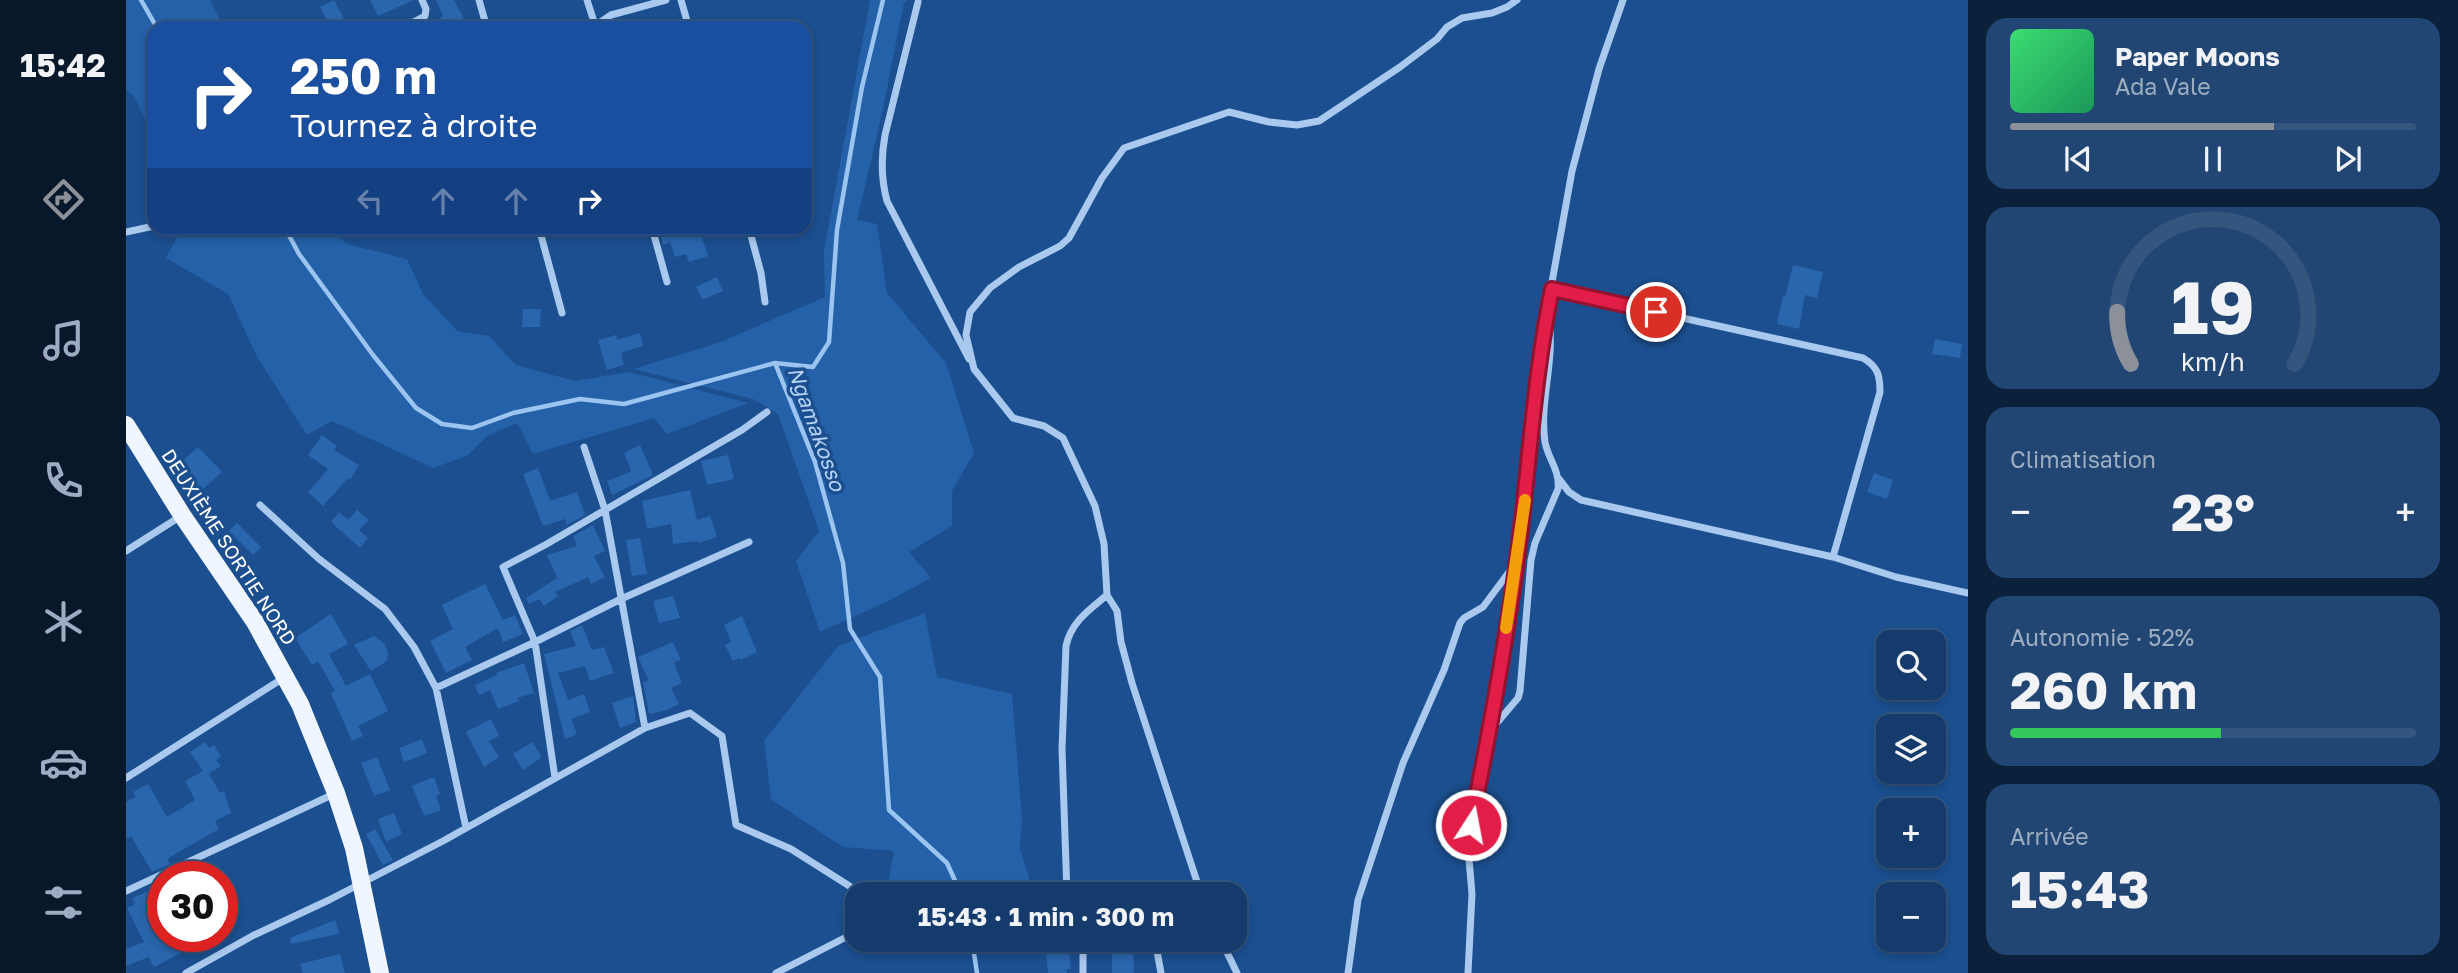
<!DOCTYPE html>
<html lang="fr">
<head>
<meta charset="utf-8">
<style>
  body { margin:0; font-family:"Golos Text",sans-serif; background:#214673; color:#f1f3f6; height:100vh; display:flex; flex-direction:column; font-size:26px; white-space:nowrap }
  * { box-sizing:border-box; margin:0 }
  p { font-size:23px; color:#9dadc1 }
  .icon { flex:none; width:38px; height:38px; fill:none; stroke:currentColor; stroke-width:2; stroke-linecap:round; stroke-linejoin:round }
  .map { position:relative; flex:1; overflow:hidden }
  .side { display:flex; flex-direction:column; gap:18px; padding:18px; background:#0b203b; width:490px }
  .side>* { flex:none }
  .top-card { position:absolute; left:21px; top:21px; width:665px; height:214px; border-radius:21px; box-shadow:0 4px 10px #0003,0 0 0 2px #33557e; background:#1a4fa0; color:#fff; overflow:hidden }
  .tools { position:absolute; left:1750px; top:630px; display:grid; gap:14px }
  .tools a { display:grid; place-items:center; width:70px; height:70px; border-radius:14px; background:#143b6b; box-shadow:0 4px 10px #0003,0 0 0 2px #33557e; font-size:35px }
  .speed { position:absolute; left:21px; top:861px; display:flex; gap:14px; font-size:35px; font-weight:700; text-align:center }
  .speed>* { display:grid; place-content:center; width:91px; height:91px; border-radius:50%; background:#143b6b; box-shadow:0 4px 10px #0003,0 0 0 2px #33557e; line-height:1 }
  .speed .limit { border:10px solid #d22; background:#fff; color:#111 }
  .pin { position:absolute; display:grid; place-items:center; width:60px; height:60px; color:#fff; margin:-30px; border:4px solid #fff; border-radius:50%; box-shadow:0 2px 7px #0007 }
  .me { position:absolute; width:77px; margin:-38px; rotate:11deg; stroke-linejoin:round; filter:drop-shadow(0 0 5px #0008) }
  .turn { display:flex; align-items:center; gap:24px; height:147px; padding:0 28px; font-size:32px }
  .turn .icon { width:91px; height:91px; stroke-width:2.5 }
  .turn b { display:block; font-size:49px; line-height:60px }
  .lanes { display:flex; align-items:center; height:66px; padding:0 28px; background:#0003; justify-content:center; gap:35px; direction:ltr }
  .lanes .off { opacity:.35 }
  .big { font-size:52px; font-weight:700; line-height:1.1 }
  .side .card { flex:1; display:flex; flex-direction:column; justify-content:center; gap:10px; min-width:0; padding:0 24px; border-radius:21px; background:#214673 }
  .side .dial { align-items:center; gap:0 }
  .dial svg { height:182px; overflow:visible; fill:none; stroke:#33557e; stroke-width:7; stroke-linecap:round; text-anchor:middle }
  .dial text { fill:#f1f3f6; stroke:none }
  .song { display:flex; align-items:center; gap:21px }
  .cover { width:84px; height:84px; border-radius:10px; background:linear-gradient(135deg,hsl(140 70% 55%),hsl(150 70% 35%)) }
  .played { height:7px; border-radius:4px; background:linear-gradient(90deg,#8c9099 65%,#33557e 65%) }
  .keys { display:flex; justify-content:space-around; direction:ltr }
  .heat { display:flex; justify-content:space-between; align-items:center; font-size:38px; direction:ltr }
  .charge { height:10px; border-radius:5px; background:linear-gradient(90deg,#34c759 52%,#33557e 0) }
  .trip { position:absolute; left:719px; top:882px; width:402px; height:70px; border-radius:21px; background:#143b6b; box-shadow:0 4px 10px #0003,0 0 0 2px #33557e; font-weight:700; line-height:70px; text-align:center }
  main { display:flex; flex:1; min-height:0 }
  .tab-bar { display:flex; flex-direction:column; width:126px; justify-content:space-around; align-items:center; background:#08182b; color:#9dadc1 }
  .tab-bar .icon { width:49px; height:49px }
  .tab-bar .selected { color:#8c9099 }
  .tab-bar b { font-size:32px; color:#f1f3f6 }
  .map>svg:first-child { display:block }
</style>
</head>
<body>
<main>
<nav class="tab-bar">
<b>15:42</b>
<svg class="icon selected" aria-label="directions" viewBox="0 0 24 24"><path d="M12 3l9 9-9 9-9-9zM9 14v-3h6M13 9l2 2-2 2"/></svg>
<svg class="icon" aria-label="music" viewBox="0 0 24 24"><path d="M9 18V5l10-2v13"/><circle cx="6" cy="18" r="3"/><circle cx="16" cy="16" r="3"/></svg>
<svg class="icon" aria-label="phone" viewBox="0 0 24 24"><path d="M5 4h4l2 5-3 2q2 4 5 5l2-3 5 2v4C11 20 4 13 5 4z"/></svg>
<svg class="icon" aria-label="climate" viewBox="0 0 24 24"><path d="M12 3v18M4 7l16 10M4 17L20 7"/></svg>
<svg class="icon" aria-label="car" viewBox="0 0 24 24"><path d="M5 17H2v-5l4-1 3-4h7l3 4 3 1v5h-3M9 17h6M6 11h13"/><circle cx="7" cy="17" r="2"/><circle cx="17" cy="17" r="2"/></svg>
<svg class="icon" aria-label="filters" viewBox="0 0 24 24"><path d="M4 7h16M4 17h16"/><circle cx="9" cy="7" r="2"/><circle cx="15" cy="17" r="2"/></svg>
</nav>
<div class="map">
<svg width="1842" height="973" viewBox="0 0 1842 973">
  <rect width="100%" height="100%" fill="#1b4f8f"/>
  <path fill="#2461a8" d="M0 0H84L98 28H28V136L7 95 0 90Z
    M744 0H781L778 3 756 114 731 220 751 224 761 293 820 363 848 453 826 491V526L783 552 805 578 762 601 694 632 670 561 693 531 652 414 627 399 507 369 592 343 699 297 698 251Z
    M56 228H203L221 244 281 259 297 294 331 331 363 336 390 365 449 381 503 372 622 403 541 434 528 418 407 454 391 423 361 436 341 456 307 468 206 421 181 435 131 357 102 294 40 258Z
    M799 613 811 677 886 694 896 818 894 849 907 891 904 894H789L762 884 768 851 717 847 645 799 638 741 712 646Z"/>
  <g fill="none" stroke-linecap="round" stroke-linejoin="round">
    <path stroke="#9cc4f0" stroke-width="4.5" d="M15 0 31 28
      M159 228 173 254 247 355 290 408 316 424 346 428 387 413 454 399 498 404 649 363 689 462 717 563 724 629 754 677 763 810 821 863 835 894
      M649 363 687 367 703 342 711 230 736 87 757 0
      M846 940 851 973"/>
  </g>
  <path fill="#2a66ad" d="M208 0 223 28H185L201 20 194 7Z
    M244 0H288L252 16Z
    M310 0H328L343 28H319L314 18 317 16Z
    M548 228H573L582 256 563 262 560 254 549 257 544 242 537 245 534 232Z
    M1667 265 1697 272 1691 298 1679 295 1673 329 1651 324 1657 296 1659 297Z
    M591 277 597 291 576 300 570 287Z
    M397 309H415L414 327H396Z
    M514 333 517 346 495 353 498 365 481 370 472 340 490 335 491 340Z
    M1809 339 1836 344 1834 358 1806 354Z
    M196 435 211 446 208 450 233 465 224 480 222 478 197 506 182 492 202 469 182 455Z
    M514 445 527 475 486 495 481 481 504 472 505 470 498 453Z
    M72 447 96 472 76 490 53 464Z
    M602 455 608 479 581 485 575 461Z
    M412 468 424 501 451 492 459 515 441 525 439 519 417 526 397 474Z
    M1748 473 1767 480 1761 499 1741 492Z
    M564 490 571 520 584 516 591 537 572 543V541L547 544 545 524 521 529 516 501Z
    M231 510 243 520 233 530 242 538 234 548 205 522 213 512 222 520Z
    M111 523 135 547 127 555 103 531Z
    M467 525 479 551 468 556 479 577 465 584 462 577 429 592 432 596 418 606 413 599 403 604 400 598 431 578 421 555 451 546 447 536Z
    M514 538 521 574 506 576 500 540Z
    M359 584 377 620 389 615 397 634 377 642 372 628 339 647 346 660 320 673 304 641 327 629 316 605Z
    M547 596 554 618 533 623 527 601Z
    M205 614 222 644 203 654 220 686 244 674 262 711 232 726 237 736 226 741 205 693 209 691 192 661 186 665 169 638Z
    M616 616 631 652 615 660 613 658 607 661 599 645 605 642 598 625Z
    M456 625 466 650 478 647 488 673 464 681 459 666 432 673 442 700 458 694 464 712 445 719 451 734 439 739 418 654 450 646 444 631Z
    M248 636 258 643 262 652 261 661 245 671 228 645Z
    M547 642 555 660 548 662 556 683 545 688 553 704 541 710 523 714 517 682 523 681 512 657Z
    M398 663 408 693 391 698 393 701 372 709 364 690 353 695 349 685 371 675 370 673Z
    M507 696 510 722 494 728 486 703Z
    M365 719 373 736 363 741 373 757 358 767 340 732Z
    M296 739 301 753 278 762 273 748Z
    M79 742 83 748 88 745 95 756 90 760 95 766 83 774 94 793 98 791 105 813 89 821 93 829 41 859 44 864 26 872 5 836 0 839V802L10 797 7 792 22 784 41 817 69 800 59 781 77 771 64 752Z
    M406 742 416 757 397 770 387 754Z
    M251 757 264 790 248 796 235 763Z
    M308 777 314 794 310 796 315 810 298 816 286 786Z
    M268 813 276 834 260 842 252 819Z
    M249 829 267 860 257 865 240 834Z
    M37 881V936H88L28 967 23 957 0 966V949L18 942 1 908 9 904 6 898 34 886 32 883Z
    M209 920 213 931 212 934 165 944 164 938Z
    M919 940H942L945 969H941V973H922Z
    M986 940H1007L1008 973H986Z
    M214 954 219 973H177L174 964Z"/>
  <g fill="none" stroke-linecap="round" stroke-linejoin="round">
    <path stroke="#a9c9ee" stroke-width="7" d="M353 0 361 28
      M461 0 470 28
      M555 0 563 28
      M792 2 759 135C755 157 755 179 761 201L843 359
      M276 28 299 16 300 9 296 0
      M466 28 485 15 540 0
      M413 228 436 313
      M526 228 541 282
      M623 228 635 273 639 302
      M0 232 28 226
      M1426 289 1737 358C1752 367 1754 375 1754 392L1707 557
      M458 447 479 510 519 728
      M1433 479 1443 492 1455 500 1707 557 1770 577 1842 593
      M134 505 193 559 259 609 288 647 310 688 340 828
      M0 551 55 516
      M310 688 409 642 495 599 623 542
      M1364 731 1392 698 1394 691 1405 560 1409 543 1432 489C1434 470 1422 459 1419 442 1413 402 1429 361 1423 322
      M0 778 159 677
      M429 778 409 642 377 567 419 545 616 430 641 412
      M0 891 210 793
      M941 894 936 749 940 646C945 622 963 610 981 595
      M1075 894 1006 683 995 642 991 611 981 595 978 544 969 506 937 438 918 426 887 418 848 369 840 335 844 312 864 288 893 267 934 246 943 238 976 178 998 148 1103 112 1143 122 1171 125 1193 121 1274 67 1311 39 1321 27 1336 18 1366 13 1381 7 1391 0
      M954 940 957 945V973
      M1029 940 1035 973
      M1095 940 1111 973
      M60 973 128 935 203 900 317 841 519 728 564 713 596 736 610 825 665 849 736 894
      M650 973 732 931
      M1222 973 1232 900 1277 763 1318 670 1334 623 1338 618 1357 607 1389 564
      M1342 973 1346 894 1343 859 1345 825 1364 732 1391 561 1421 310 1446 171 1473 69 1497 0"/>
    <path stroke="#f0f6ff" stroke-width="18" d="M0 425 56 515 129 622 174 704 210 793 228 848 254 973"/>
  </g>
  <g fill="none" stroke-linecap="round" stroke-linejoin="round">
    <g stroke="#92132f" stroke-width="18">
      <path id="route" d="M1345 825C1364 730 1382 634 1394 537 1404 455 1409 371 1426 289L1530 312"/>
    </g>
    <use href="#route" stroke="#e11d48" stroke-width="12"/>
    <path stroke="#f59e0b" stroke-width="12" d="M1380 628 1399 500"/>
  </g>
  <g text-anchor="middle" stroke-width="7" stroke-linejoin="round" paint-order="stroke">
    <g font-size="19" fill="#fff" stroke="#1b4f8f">
      <text transform="translate(103 547) rotate(57)" y="7">DEUXIÈME SORTIE NORD</text>
    </g>
    <g font-size="21" font-style="italic" fill="#b5d3f5" stroke="#1b4f8f">
      <text transform="translate(690 429) rotate(70)" y="7">Ngamakosso</text>
    </g>
  </g>
</svg>
<div class="tools">
<a><svg class="icon" aria-label="search" viewBox="0 0 24 24"><circle cx="10" cy="10" r="6"/><path d="M15 15l6 6"/></svg></a>
<a><svg class="icon" aria-label="layers" viewBox="0 0 24 24"><path d="M12 4l9 5-9 5-9-5zM3 14l9 5 9-5"/></svg></a>
<a>+</a>
<a>−</a>
</div>
<div class="speed"><div class="limit">30</div></div>
<div class="pin" style="left:1530px;top:312px;background:#d93025"><svg class="icon" aria-label="arrive" viewBox="0 0 24 24"><path d="M6 21V4h12l-3 4 3 4H6"/></svg></div>
<svg class="me" style="left:1345px;top:825px" viewBox="-20 -20 40 40"><circle r="17" fill="#e11d48" stroke="#fff" stroke-width="3"/><path d="M0-11L8 9 0 5-8 9z" fill="#fff"/></svg>
<div class="trip">15:43 · 1 min · 300 m</div>
<div class="top-card">
<div class="turn"><svg class="icon" aria-label="right" viewBox="0 0 24 24"><path d="M7 20v-9h11M14 6l5 5-5 5"/></svg><div><b>250 m</b>Tournez à droite</div></div>
<div class="lanes"><svg class="icon off" aria-label="left" viewBox="0 0 24 24"><path d="M17 20v-9H6M10 6l-5 5 5 5"/></svg><svg class="icon off" aria-label="ahead" viewBox="0 0 24 24"><path d="M12 20V5M6 11l6-6 6 6"/></svg><svg class="icon off" aria-label="ahead" viewBox="0 0 24 24"><path d="M12 20V5M6 11l6-6 6 6"/></svg><svg class="icon" aria-label="right" viewBox="0 0 24 24"><path d="M7 20v-9h11M14 6l5 5-5 5"/></svg></div>
</div>
</div>
<section class="side">
<div class="card">
<div class="song"><i class="cover"></i><div><b>Paper Moons</b><p>Ada Vale</p></div></div>
<div class="played"></div>
<div class="keys"><svg class="icon" aria-label="previous" viewBox="0 0 24 24"><path d="M18 5L8 12l10 7zM5 5v14"/></svg><svg class="icon" aria-label="pause" viewBox="0 0 24 24"><path d="M8 5v14M16 5v14"/></svg><svg class="icon" aria-label="next" viewBox="0 0 24 24"><path d="M6 5l10 7-10 7zM19 5v14"/></svg></div>
</div>
<div class="card dial"><svg viewBox="0 0 100 80">
<path d="M14 69A42 42 0 1 1 86 69"/>
<path d="M14 69A42 42 0 0 1 8 46" stroke="#8c9099"/>
<text x="50" y="56" font-size="32" font-weight="700">19</text>
<text x="50" y="72" font-size="11">km/h</text>
</svg></div>
<div class="card"><p>Climatisation</p>
<div class="heat"><a>−</a><b class="big">23°</b><a>+</a></div>
</div>
<div class="card"><p>Autonomie · 52%</p><b class="big">260 km</b><div class="charge"></div></div>
<div class="card"><p>Arrivée</p><b class="big">15:43</b></div>
</section>
</main>
</body>
</html>
